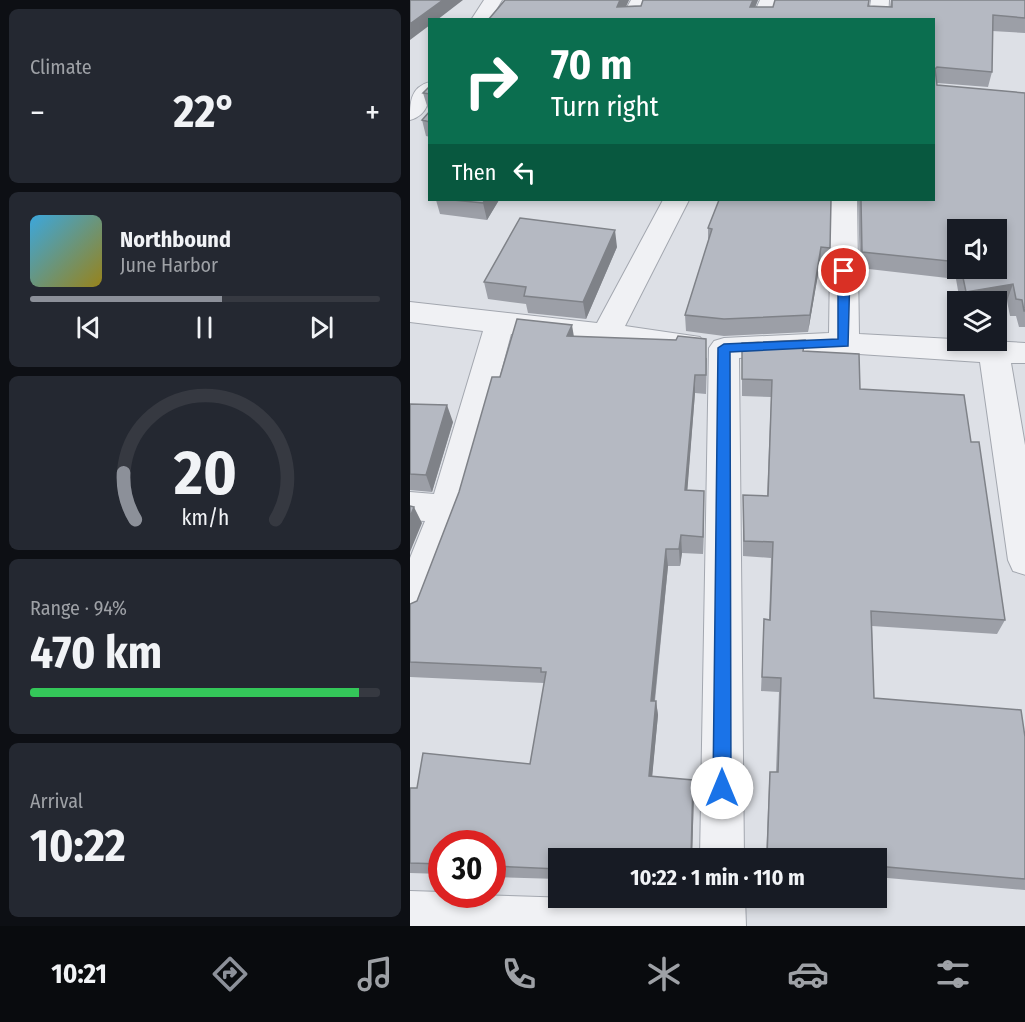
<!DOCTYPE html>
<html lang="en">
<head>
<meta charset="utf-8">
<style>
  body { margin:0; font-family:"Fira Sans Condensed",sans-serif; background:#242831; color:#f1f3f6; height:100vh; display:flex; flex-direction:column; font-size:22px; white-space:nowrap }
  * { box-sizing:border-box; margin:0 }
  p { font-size:20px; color:#9ea1a6 }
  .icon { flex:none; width:33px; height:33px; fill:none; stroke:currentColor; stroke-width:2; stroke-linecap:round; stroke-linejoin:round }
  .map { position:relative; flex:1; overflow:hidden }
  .side { display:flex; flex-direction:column; gap:9px; padding:9px; background:#0d0f14; width:410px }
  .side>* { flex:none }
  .top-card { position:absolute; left:18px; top:18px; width:507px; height:183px; border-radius:0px; box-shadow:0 3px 9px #0003; background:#0b6e4f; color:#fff; overflow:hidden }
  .tools { position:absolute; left:537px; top:219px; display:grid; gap:12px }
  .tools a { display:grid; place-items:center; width:60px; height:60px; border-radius:0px; background:#171b24; box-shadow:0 3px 9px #0003; font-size:30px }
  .speed { position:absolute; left:18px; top:830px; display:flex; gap:12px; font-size:30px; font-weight:700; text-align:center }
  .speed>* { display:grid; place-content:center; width:78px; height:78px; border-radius:50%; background:#171b24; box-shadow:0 3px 9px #0003; line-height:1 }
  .speed .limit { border:9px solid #d22; background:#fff; color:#111 }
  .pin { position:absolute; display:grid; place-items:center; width:51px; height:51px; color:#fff; margin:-26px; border:3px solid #fff; border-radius:50%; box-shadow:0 2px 6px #0007 }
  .me { position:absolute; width:66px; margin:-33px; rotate:0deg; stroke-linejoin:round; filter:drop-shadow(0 0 4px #0008) }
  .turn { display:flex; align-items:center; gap:21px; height:126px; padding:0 24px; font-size:27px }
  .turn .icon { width:78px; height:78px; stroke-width:2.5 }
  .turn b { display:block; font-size:42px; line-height:51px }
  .then { display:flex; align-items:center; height:57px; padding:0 24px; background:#0003; gap:12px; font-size:22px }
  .big { font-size:45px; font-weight:700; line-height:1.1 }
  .side .card { flex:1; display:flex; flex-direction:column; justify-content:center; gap:9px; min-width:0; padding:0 21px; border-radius:9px; background:#242831 }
  .side .dial { align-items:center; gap:0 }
  .dial svg { height:156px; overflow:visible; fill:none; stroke:#363941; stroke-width:7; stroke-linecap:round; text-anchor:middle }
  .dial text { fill:#f1f3f6; stroke:none }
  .song { display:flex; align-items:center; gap:18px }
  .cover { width:72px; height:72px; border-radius:9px; background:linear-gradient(135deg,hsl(200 70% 55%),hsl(50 70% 35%)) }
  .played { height:6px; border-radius:3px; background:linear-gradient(90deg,#8c9099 55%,#363941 55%) }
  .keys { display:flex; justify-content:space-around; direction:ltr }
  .heat { display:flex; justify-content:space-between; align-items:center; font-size:33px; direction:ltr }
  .charge { height:9px; border-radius:4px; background:linear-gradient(90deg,#34c759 94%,#363941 0) }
  .trip { position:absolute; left:138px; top:848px; width:339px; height:60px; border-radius:0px; background:#171b24; box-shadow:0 3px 9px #0003; font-weight:700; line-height:60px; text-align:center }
  .tabs { display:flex; height:96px; justify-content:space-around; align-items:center; background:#090b0e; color:#9ea1a6 }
  .tabs .icon { width:42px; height:42px }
  .tabs .current { color:#8c9099 }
  .tabs b { font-size:27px; color:#f1f3f6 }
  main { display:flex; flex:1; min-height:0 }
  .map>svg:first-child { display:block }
</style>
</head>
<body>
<main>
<section class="side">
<div class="card"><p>Climate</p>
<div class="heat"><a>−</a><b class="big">22°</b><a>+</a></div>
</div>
<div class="card">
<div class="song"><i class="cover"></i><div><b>Northbound</b><p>June Harbor</p></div></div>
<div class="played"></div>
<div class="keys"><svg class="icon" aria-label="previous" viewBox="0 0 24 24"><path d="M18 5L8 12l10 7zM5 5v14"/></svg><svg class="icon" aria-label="pause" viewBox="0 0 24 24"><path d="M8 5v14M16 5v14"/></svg><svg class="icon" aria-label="next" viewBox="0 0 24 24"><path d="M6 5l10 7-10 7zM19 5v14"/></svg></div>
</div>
<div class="card dial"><svg viewBox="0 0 100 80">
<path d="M14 69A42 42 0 1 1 86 69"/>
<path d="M14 69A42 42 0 0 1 8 45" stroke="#8c9099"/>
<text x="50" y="56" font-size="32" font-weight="700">20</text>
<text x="50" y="72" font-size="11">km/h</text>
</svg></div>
<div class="card"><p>Range · 94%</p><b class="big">470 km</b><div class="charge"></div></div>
<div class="card"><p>Arrival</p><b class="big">10:22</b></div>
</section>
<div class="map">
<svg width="616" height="926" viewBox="0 0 616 926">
  <rect width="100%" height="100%" fill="#dde0e6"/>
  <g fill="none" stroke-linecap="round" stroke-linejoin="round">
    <g stroke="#a3a7af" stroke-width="2">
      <path id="minor" d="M74 0H92L80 20H61Z
        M221 0H239L230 20H210Z
        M350 0H368L361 20H341Z
        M461 0H479L478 20H458Z
        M20 82C20 98 19 115 0 120 0 103 0 87 20 82Z
        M253 200H279L215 326 290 337 295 344 290 351 280 354 101 334 54 509 13 617 0 621V558L15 521 0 520V492L24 494 73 331 0 322V302L187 323Z
        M421 200H447L449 334 616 343V363H601L616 451V575L603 571 598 560 570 362 434 353 329 358 334 858H290L299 348 304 341 314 338 419 333Z
        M0 891 32 892V894L289 902V897H335L336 926H0Z"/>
    </g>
    <use href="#minor" fill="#f0f1f4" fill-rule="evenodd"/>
  </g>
  <path fill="#9c9fa7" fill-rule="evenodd" d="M95 0H219L216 6 348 0 345 7H480L481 0H615V33L582 31V72L578 87 527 83V85L615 93V327H609L606 316H600L597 301 586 303V302H550L546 279 450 268 448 200H524V20H78ZM548 230 586 268H548Z
    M20 86V109H18L13 93Z
    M20 111V137L16 136 12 120Z
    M26 200H89L77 220 30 214Z
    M298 228 420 248 418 264 410 263 398 332 314 336 276 331 275 315 298 242Z
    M207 247 176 319 118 313 116 304 78 299 74 282Z
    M164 336 297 358 296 394 285 393 277 490 294 491 293 554 272 553 270 566H258L245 701H246L248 715 242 776 284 793 282 858H148V879L82 877V843H32V874L0 873V788H7L120 764 134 683 0 677V604L7 601 49 492 90 377Z
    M332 343 394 351 450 389 561 442 595 620 587 634 462 626 464 698 615 737V890L466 877V858H356L359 784 360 772H366L369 692 351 691 354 619 359 620 361 558 333 556V495L357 496 361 397 332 396Z
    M0 404 43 422 22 492 0 490Z"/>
  <path fill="#7f8288" d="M33 0H53L27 20H20V25L0 40V24Z
    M210 0H219L210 20 207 7Z
    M343 0H348L340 20V7Z
    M75 200H89L77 220 73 203Z
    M205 230 207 247 176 319 173 302Z
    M411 247 410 263 398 332 400 315Z
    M603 284 597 301 586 303V302H554L556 292Z
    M162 325 165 343 157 336Z
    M285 375V393L276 508 275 490Z
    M37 405 43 422 22 492 16 475Z
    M294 491V509L293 554V537Z
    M4 507 12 523 0 552V517Z
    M271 535 272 553 270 566 269 549Z
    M256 549 258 566 243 715 241 701Z
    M246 701 248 715 241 789 239 776Z
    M283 780 284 793 282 858H281Z"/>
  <path fill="#b5b9c2" stroke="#7f8288" stroke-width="1.5" d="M0 0H33L0 24Z
    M95 0H210L207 7 231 6 233 0H343L340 7H363L365 0H459L458 6 482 7V0H615V18L583 15 582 72 527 67 525 69 527 85 615 93V311H614L612 300 606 299 603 284 556 292 551 268H586V230H548V262L452 252 451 200H524V20H78Z
    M20 86V94L13 93Z
    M20 111V122L12 120Z
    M43 200H75L73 203Z
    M309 200H421L420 248 411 247 400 315 314 319 275 315 302 229 298 228Z
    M110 218 205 230 173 302 114 296 116 287 74 282Z
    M107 319 162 325 157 336 266 340 268 336 296 339V375H285L275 490 294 491 293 537 271 535 269 549H256L241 701H246L239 776 283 780 281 858H148V869L82 866V843H32V864L0 863V788H7L13 753 120 764 136 672H131V668L0 662V604L7 601 49 492 82 377H90Z
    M395 340 393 351 449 354 450 389 554 395 561 442H569L595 620 461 611 464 698 611 710 615 737V879L466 866V858L357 857 360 772H368L371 678 352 677 354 619 360 620 363 542 334 541 333 495 358 496 362 380 332 379V343Z
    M0 404 37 405 16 475 0 474Z
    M0 506 4 507 0 517Z"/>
  <path fill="#1a73e8" stroke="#114b97" stroke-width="1.5" d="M434 268 440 271 438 346 320 352 321 788 319 795 312 797 306 795 303 788 308 348 314 344 428 339V271Z"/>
</svg>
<div class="tools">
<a><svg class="icon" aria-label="sound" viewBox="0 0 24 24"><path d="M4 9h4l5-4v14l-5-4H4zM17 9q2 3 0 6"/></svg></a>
<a><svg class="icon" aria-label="layers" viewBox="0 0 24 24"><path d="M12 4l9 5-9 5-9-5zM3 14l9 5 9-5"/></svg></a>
</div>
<div class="speed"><div class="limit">30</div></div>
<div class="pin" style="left:434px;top:271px;background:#d93025"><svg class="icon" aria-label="arrive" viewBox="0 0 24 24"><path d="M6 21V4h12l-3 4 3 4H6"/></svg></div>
<svg class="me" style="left:312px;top:788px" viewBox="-20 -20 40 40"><circle r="19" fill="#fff"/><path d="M0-13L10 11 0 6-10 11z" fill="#1a73e8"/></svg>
<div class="trip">10:22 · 1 min · 110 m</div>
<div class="top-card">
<div class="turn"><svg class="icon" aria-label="right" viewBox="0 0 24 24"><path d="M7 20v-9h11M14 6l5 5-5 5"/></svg><div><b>70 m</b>Turn right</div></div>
<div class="then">Then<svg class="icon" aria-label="left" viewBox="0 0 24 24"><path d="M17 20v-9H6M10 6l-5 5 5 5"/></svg></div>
</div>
</div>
</main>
<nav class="tabs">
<b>10:21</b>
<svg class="icon current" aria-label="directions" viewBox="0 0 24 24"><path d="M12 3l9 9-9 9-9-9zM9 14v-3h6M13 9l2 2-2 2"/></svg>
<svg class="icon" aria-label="music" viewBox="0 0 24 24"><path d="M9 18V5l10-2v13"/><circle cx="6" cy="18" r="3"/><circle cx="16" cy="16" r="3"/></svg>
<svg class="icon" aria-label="phone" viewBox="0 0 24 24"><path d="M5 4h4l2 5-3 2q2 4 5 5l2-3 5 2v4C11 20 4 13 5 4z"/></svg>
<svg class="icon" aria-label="climate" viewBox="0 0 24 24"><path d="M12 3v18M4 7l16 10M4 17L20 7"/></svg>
<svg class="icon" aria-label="car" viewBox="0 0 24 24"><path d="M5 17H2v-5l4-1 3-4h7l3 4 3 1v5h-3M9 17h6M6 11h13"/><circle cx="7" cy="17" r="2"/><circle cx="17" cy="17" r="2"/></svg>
<svg class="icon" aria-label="filters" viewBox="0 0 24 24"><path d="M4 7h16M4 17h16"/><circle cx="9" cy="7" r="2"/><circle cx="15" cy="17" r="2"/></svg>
</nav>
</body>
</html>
